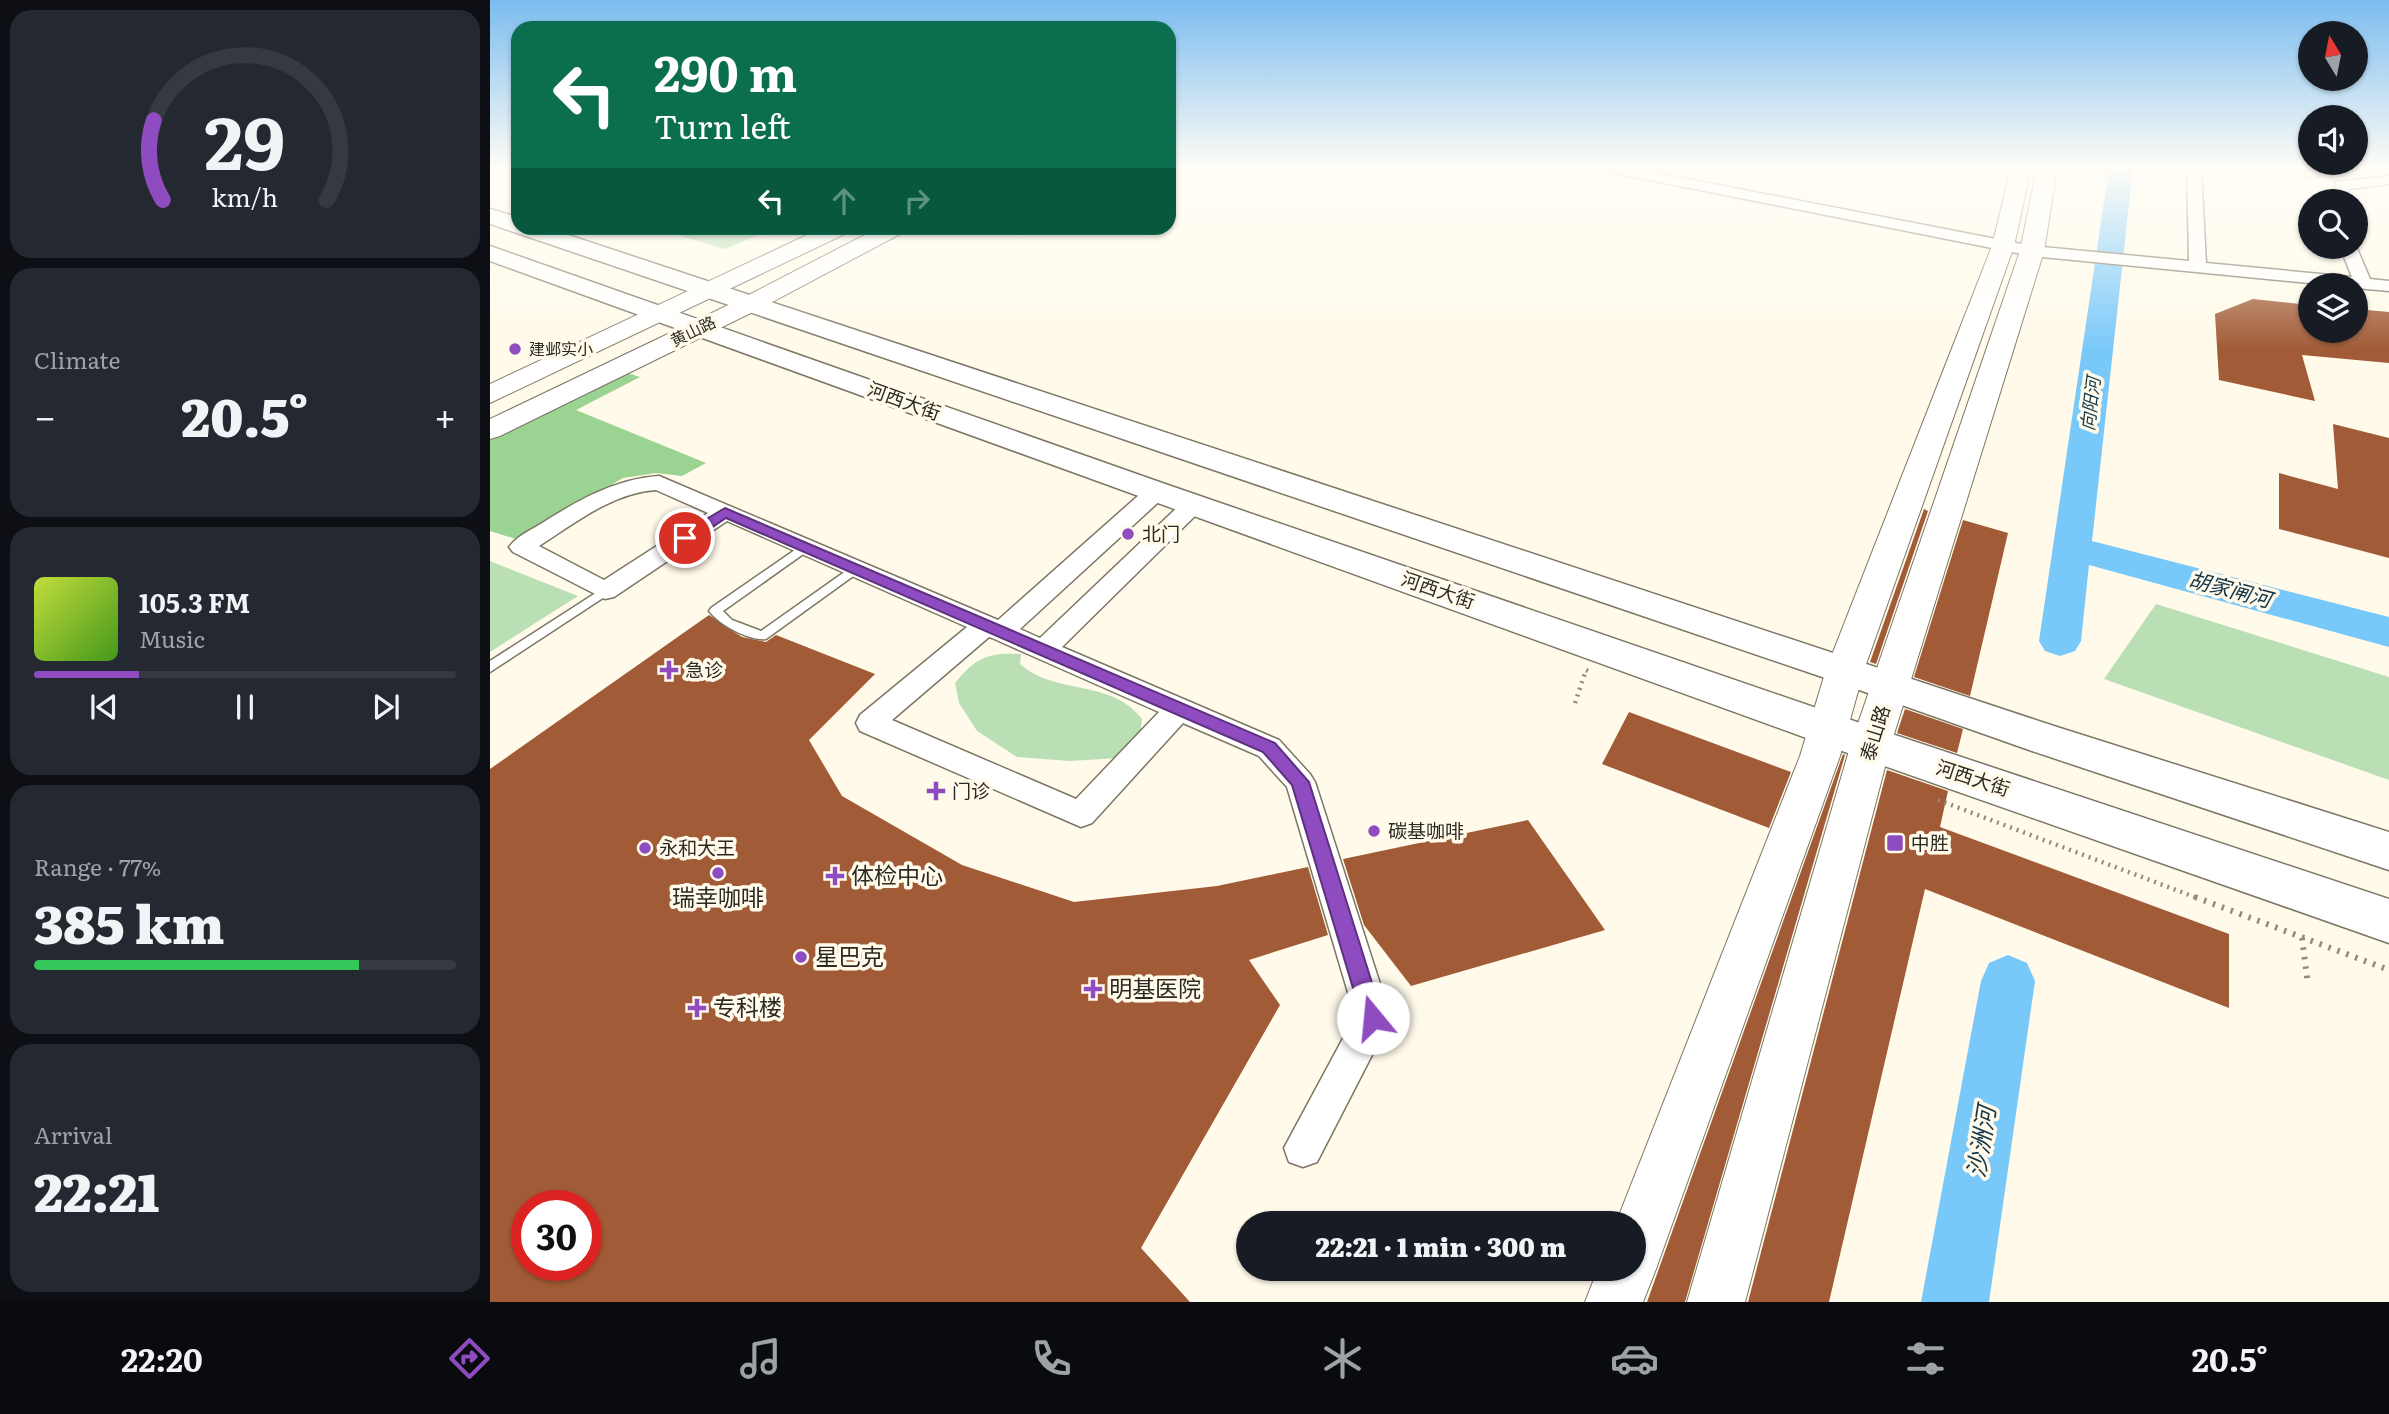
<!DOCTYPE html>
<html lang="en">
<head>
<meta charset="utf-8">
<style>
  body { margin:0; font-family:Literata,"Noto Sans SC",serif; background:#242831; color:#f1f3f6; height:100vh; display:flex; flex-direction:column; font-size:26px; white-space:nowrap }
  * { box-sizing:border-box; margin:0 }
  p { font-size:23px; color:#9ea1a6 }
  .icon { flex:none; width:38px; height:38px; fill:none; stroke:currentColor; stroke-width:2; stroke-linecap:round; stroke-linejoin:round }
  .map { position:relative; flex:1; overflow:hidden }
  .details { display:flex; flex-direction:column; gap:10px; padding:10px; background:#0d0f14; width:490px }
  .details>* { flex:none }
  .guide { position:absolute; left:21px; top:21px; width:665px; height:214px; border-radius:21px; box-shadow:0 2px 5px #0004; background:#0b6e4f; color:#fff; overflow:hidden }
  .needle { width:46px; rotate:350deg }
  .fabs { position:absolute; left:1808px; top:21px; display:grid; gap:14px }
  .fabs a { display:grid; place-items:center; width:70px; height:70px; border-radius:50%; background:#171b24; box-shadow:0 2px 5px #0004; font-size:35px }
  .speed { position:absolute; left:21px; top:1190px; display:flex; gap:14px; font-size:35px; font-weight:700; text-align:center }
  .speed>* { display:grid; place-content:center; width:91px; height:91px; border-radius:50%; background:#171b24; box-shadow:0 2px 5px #0004; line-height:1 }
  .speed .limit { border:10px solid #d22; background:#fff; color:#111 }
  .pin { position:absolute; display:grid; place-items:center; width:60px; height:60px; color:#fff; margin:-30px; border:4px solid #fff; border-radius:50%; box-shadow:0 2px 7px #0007 }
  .me { position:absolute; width:77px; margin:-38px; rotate:343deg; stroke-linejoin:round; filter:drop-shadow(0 0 5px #0008) }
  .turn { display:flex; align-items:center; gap:24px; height:147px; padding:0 28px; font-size:32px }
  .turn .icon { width:91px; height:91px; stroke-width:2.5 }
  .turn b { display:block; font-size:49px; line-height:60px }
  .lanes { display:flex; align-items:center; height:66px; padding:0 28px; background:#0003; justify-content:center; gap:35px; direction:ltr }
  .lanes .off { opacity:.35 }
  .big { font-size:52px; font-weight:800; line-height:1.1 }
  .details .tile { flex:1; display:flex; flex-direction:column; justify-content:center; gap:10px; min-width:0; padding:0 24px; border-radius:21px; background:#242831 }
  .details .dial { align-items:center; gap:0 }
  .dial svg { height:182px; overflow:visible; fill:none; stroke:#363941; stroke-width:7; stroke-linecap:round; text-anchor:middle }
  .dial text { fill:#f1f3f6; stroke:none }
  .song { display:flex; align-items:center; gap:21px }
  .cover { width:84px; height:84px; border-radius:10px; background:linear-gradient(135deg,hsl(70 70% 55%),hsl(100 70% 35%)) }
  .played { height:7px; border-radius:4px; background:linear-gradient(90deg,#8f4cc0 25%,#363941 25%) }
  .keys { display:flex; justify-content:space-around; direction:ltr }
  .heat { display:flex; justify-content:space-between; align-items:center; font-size:38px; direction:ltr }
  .charge { height:10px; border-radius:5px; background:linear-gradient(90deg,#34c759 77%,#363941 0) }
  .trip { position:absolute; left:746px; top:1211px; width:410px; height:70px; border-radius:35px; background:#171b24; box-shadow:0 2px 5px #0004; font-weight:800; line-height:70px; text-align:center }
  .tabs { display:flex; height:112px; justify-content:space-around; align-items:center; background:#090b0e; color:#9ea1a6 }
  .tabs .icon { width:49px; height:49px }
  .tabs .selected { color:#8f4cc0 }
  .tabs b { font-size:32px; color:#f1f3f6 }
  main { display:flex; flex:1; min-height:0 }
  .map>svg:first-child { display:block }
</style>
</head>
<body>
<main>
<section class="details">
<div class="tile dial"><svg viewBox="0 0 100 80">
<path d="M14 69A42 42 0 1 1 86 69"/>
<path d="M14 69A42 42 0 0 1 10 34" stroke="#8f4cc0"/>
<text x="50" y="56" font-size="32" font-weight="700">29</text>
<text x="50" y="72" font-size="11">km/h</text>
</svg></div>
<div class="tile"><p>Climate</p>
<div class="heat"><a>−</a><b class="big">20.5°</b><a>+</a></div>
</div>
<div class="tile">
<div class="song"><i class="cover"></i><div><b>105.3 FM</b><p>Music</p></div></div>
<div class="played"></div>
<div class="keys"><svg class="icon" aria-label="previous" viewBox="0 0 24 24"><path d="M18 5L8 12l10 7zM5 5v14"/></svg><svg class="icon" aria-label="pause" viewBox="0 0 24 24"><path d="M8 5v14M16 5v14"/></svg><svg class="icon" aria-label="next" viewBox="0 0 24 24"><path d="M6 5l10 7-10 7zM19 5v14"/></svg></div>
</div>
<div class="tile"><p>Range · 77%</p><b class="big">385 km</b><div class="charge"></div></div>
<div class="tile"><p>Arrival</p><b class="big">22:21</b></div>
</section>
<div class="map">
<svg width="1899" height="1302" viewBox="0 0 1899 1302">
  <rect width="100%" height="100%" fill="#fffaea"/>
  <path fill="#badfb5" d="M164 228H284L235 249Z
    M0 561 88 596 0 652Z
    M1666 604 1899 677V780L1614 679Z
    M531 654 530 664C566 696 621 678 652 719L650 737 628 758 580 761 527 757 487 731 469 703 465 683C485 658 498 652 531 654Z"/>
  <path fill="#9bd393" d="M129 370 150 377 86 410 216 463 192 476 166 473 133 478 26 539 0 531V431Z"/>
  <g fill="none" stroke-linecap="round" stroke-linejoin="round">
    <path fill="#79c8fa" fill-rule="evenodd" d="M1619 168H1643L1602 541 1899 617V647L1599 565 1591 641 1585 651 1570 656 1555 651 1549 641Z
      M1518 955 1537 963 1545 981 1499 1302H1431L1491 981 1499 963Z"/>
  </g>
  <path fill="#a15b36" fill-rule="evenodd" d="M1763 299 1820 305V331H1866V309L1899 312V363L1812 355 1825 401 1729 380 1725 314Z
    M1843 424 1899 438V558L1789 529V473L1848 489Z
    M1434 509 1438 511 1386 664 1380 662Z
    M1473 520 1518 533 1480 696 1424 677Z
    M219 615 252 637 276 642 286 635 385 674 319 740 352 796 472 865 584 902 727 886 818 867 838 935 759 960 790 1005 651 1248 700 1302H0V769ZM37 1206H96V1265H37Z
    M1415 709 1473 729 1467 753 1407 733Z
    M1139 712 1301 772 1279 828 1112 764Z
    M1353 754 1355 755 1195 1302H1157Z
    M1397 770 1458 791 1450 827 1739 934V1008L1435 889 1339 1302H1258Z
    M1038 820 1115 930 921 986 874 925 853 859Z"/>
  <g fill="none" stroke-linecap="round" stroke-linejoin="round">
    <g stroke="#7c7664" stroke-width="3">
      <path id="lane" d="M315 543 321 547 319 550 233 611 242 620 271 631 363 566H371L373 569 276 639C259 641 230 625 219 611L221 608Z
        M115 587 119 588 121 591 119 594 0 672V661Z"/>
    </g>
    <g stroke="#7c7664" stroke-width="3">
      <path id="street" d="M1112 168H1141L1542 246 1699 261 1697 168H1711L1716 263 1862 277 1850 247 1866 246 1880 279 1899 281V291L1866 288V285H1839L1542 256 1119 172Z
        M1815 168H1829L1830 174 1828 177H1818Z
        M1899 176V184L1859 189 1858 201H1843L1846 182Z
        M169 476 508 620 658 487H674L677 492 674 497 530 629 550 638 695 500H711L714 505 711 510 572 647 789 740 820 774 825 782 901 1018 827 1162 813 1167 799 1162 794 1148 865 1016 797 787 769 756 693 723 602 823 591 827 370 731 366 723 370 715 477 627 237 521 124 597 115 599 23 552 19 547C26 537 39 531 49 525 87 501 124 479 169 476ZM166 490 218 513 114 580 49 546C85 523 122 493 166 490ZM499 637 502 638 669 712 586 799 402 720Z"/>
    </g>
    <g stroke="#7c7664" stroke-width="2">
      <path id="secondary" d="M1521 168H1541L1524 246 1374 670 1350 756 1166 1269 1153 1302H1095L1108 1269H1143V1223H1126L1310 756 1336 670 1502 246Z
        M1547 168H1567L1554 251 1401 744 1255 1302H1197L1361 744 1530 251Z
        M332 228H360L357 233 0 403V384Z
        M388 228H415L412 233 269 309 10 436 0 439V419L251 299Z"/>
    </g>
    <g stroke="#7c7664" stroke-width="3">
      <path id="primary" d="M0 209 28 217V228H57L1567 727 1899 832V870L1542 751 1341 680 27 233 0 224Z
        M0 246 678 485 1396 732 1899 899V943L1366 756 0 261Z"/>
    </g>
    <path stroke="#908c81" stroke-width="4.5" stroke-dasharray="2 5" stroke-linecap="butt" d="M1085 703 1096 670 1098 671
      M1448 800 1710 899"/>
    <path stroke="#908c81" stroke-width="6" stroke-dasharray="2.5 7" stroke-linecap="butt" d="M1705 897 1899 970
      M1812 938 1818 985"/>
    <use href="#lane" fill="#fff" fill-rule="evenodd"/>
    <use href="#street" fill="#fff" fill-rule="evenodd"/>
    <use href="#secondary" fill="#fff" fill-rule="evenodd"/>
    <use href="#primary" fill="#fff" fill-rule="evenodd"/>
  </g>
  <linearGradient id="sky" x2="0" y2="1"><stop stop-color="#7bbcef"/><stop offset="0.48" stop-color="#fffdf6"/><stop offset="1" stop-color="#fffdf6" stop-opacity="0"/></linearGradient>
  <rect width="1899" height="350" fill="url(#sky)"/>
  <path fill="#8f4cc0" stroke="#5d317d" stroke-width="2" d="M235 508 785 743 819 782 893 1018 890 1026 883 1029 875 1026 872 1018 802 785 773 752 236 518 200 542H190V535Z"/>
  <g fill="#8f4cc0" stroke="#fffaea" stroke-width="2.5">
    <circle cx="25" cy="349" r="7"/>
    <circle cx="638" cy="534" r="7"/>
    <path d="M175.5 659.5h7v7h7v7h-7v7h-7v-7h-7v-7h7z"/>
    <path d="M442.5 780.5h7v7h7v7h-7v7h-7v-7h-7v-7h7z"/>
    <circle cx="884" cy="831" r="7"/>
    <rect x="1396" y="834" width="18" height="18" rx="3.5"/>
    <circle cx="155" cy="848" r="7"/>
    <circle cx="228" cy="873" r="7"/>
    <path d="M341.5 865.5h7v7h7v7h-7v7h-7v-7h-7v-7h7z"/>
    <circle cx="311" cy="957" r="7"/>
    <path d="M599.5 978.5h7v7h7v7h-7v7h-7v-7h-7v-7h7z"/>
    <path d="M203.5 997.5h7v7h7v7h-7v7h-7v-7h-7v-7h7z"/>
  </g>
  <g text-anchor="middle" stroke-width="7" stroke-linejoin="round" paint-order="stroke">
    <g font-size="16" fill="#2c2922" stroke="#fffaea">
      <text transform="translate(203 331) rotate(-26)" y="6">黄山路</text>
    </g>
    <g font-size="16" fill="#2c2922" stroke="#fffaea" text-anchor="start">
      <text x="39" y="355">建邺实小</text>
    </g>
    <g font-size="18" font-style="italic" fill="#15384c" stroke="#fffaea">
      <text transform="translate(1601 404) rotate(-83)" y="6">向阳河</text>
    </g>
    <g font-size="19" fill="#2c2922" stroke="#fffaea">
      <text transform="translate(414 401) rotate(20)" y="7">河西大街</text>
      <text transform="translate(948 590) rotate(19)" y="7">河西大街</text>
      <text transform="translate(1385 733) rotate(-73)" y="7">泰山路</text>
      <text transform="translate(1483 778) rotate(18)" y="7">河西大街</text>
    </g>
    <g font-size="19" fill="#2c2922" stroke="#fffaea" text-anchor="start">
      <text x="652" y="541">北门</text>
      <text x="195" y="677">急诊</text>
      <text x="462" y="798">门诊</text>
      <text x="898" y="838">碳基咖啡</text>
      <text x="1421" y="850">中胜</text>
      <text x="169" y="855">永和大王</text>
    </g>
    <g font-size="21" font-style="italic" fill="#15384c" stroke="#fffaea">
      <text transform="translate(1740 590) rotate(15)" y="7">胡家闸河</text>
    </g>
    <g font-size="23" fill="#2c2922" stroke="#fffaea" text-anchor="start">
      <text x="361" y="884">体检中心</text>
      <text x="228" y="906" text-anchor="middle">瑞幸咖啡</text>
      <text x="325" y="965">星巴克</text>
      <text x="619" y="997">明基医院</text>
      <text x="223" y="1016">专科楼</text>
    </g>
    <g font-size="24" font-style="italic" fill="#15384c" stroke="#fffaea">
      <text transform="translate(1492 1142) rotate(-81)" y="8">沙洲河</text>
    </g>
  </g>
</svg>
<div class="fabs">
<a><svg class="needle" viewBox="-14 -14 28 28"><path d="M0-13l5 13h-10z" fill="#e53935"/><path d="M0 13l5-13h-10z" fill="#9ea1a6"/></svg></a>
<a><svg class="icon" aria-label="sound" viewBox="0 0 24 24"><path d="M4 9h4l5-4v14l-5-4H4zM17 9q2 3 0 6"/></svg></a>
<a><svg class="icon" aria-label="search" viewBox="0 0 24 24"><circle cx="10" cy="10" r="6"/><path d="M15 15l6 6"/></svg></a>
<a><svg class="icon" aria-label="layers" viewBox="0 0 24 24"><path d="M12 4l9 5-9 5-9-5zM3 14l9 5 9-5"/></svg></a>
</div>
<div class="speed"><div class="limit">30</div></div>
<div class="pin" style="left:195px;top:538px;background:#d93025"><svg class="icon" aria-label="arrive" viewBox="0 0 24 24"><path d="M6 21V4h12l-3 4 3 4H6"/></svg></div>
<svg class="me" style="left:883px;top:1018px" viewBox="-20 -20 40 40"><circle r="19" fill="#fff"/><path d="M0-13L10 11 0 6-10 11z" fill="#8f4cc0"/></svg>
<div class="trip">22:21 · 1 min · 300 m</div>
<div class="guide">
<div class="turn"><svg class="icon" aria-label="left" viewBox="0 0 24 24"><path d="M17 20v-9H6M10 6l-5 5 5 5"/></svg><div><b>290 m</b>Turn left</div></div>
<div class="lanes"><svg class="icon" aria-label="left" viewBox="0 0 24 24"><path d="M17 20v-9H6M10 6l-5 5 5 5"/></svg><svg class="icon off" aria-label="ahead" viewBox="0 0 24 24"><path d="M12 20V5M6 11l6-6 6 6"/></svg><svg class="icon off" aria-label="right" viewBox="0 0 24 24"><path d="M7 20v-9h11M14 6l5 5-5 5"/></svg></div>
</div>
</div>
</main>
<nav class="tabs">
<b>22:20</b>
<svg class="icon selected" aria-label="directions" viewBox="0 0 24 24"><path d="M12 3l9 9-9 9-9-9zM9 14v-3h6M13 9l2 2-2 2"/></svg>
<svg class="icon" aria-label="music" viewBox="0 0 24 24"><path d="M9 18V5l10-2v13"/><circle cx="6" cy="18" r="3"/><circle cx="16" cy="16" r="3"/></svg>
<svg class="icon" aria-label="phone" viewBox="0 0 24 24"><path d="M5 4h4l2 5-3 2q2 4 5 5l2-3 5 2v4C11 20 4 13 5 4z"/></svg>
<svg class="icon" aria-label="climate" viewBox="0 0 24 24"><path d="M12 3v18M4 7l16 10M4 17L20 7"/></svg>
<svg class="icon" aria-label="car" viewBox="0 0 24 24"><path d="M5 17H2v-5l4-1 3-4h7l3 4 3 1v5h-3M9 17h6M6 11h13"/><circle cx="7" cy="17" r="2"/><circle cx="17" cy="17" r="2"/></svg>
<svg class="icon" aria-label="filters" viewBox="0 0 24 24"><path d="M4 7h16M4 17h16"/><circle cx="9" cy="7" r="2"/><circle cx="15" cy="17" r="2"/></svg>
<b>20.5°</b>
</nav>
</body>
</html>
